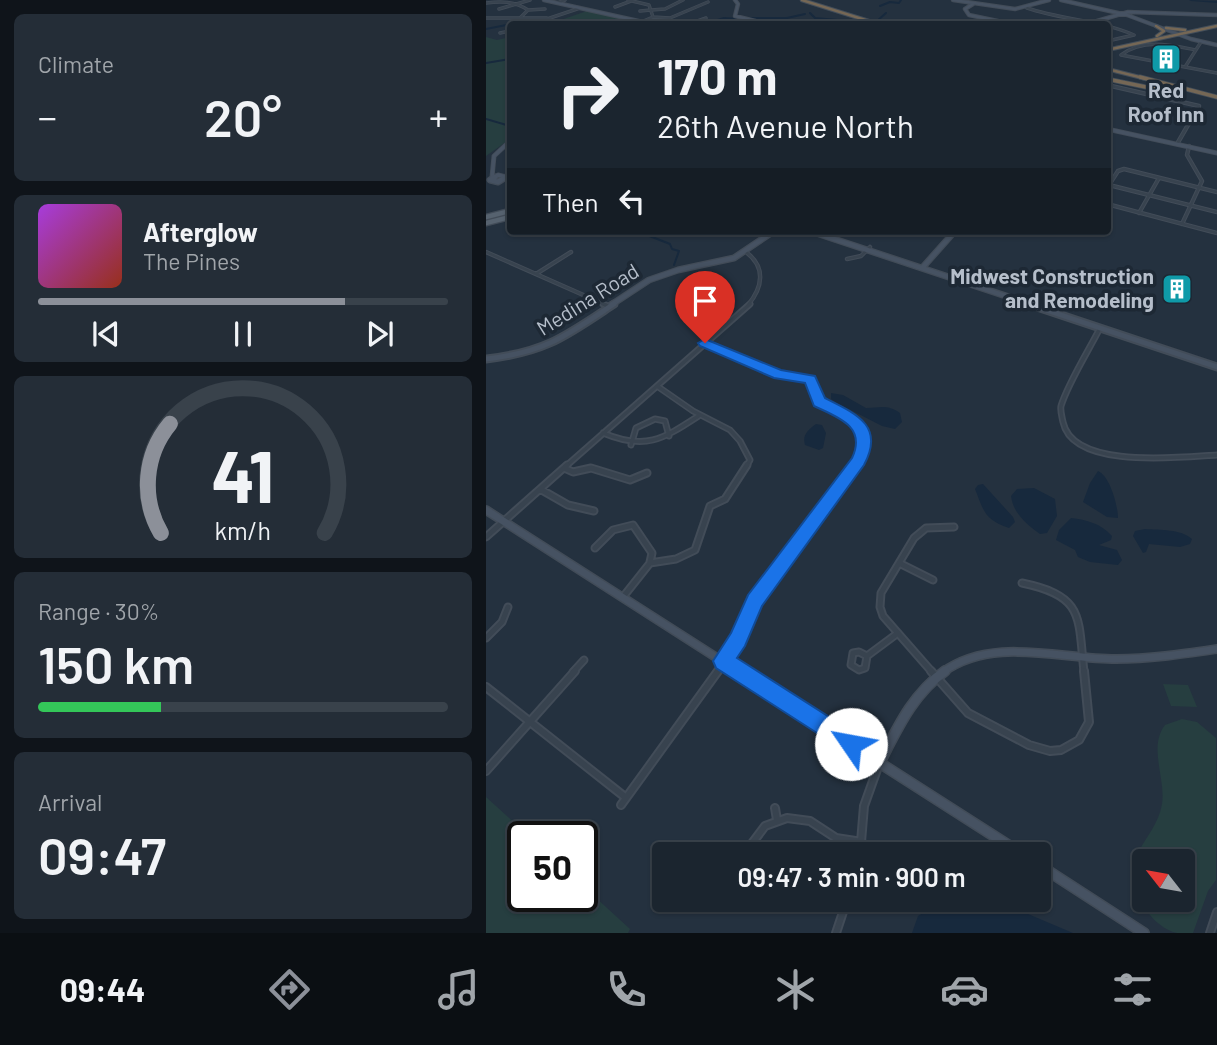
<!DOCTYPE html>
<html lang="en">
<head>
<meta charset="utf-8">
<style>
  body { margin:0; font-family:Barlow,sans-serif; background:#242d37; color:#f1f3f6; height:100vh; display:flex; flex-direction:column; font-size:26px; white-space:nowrap }
  * { box-sizing:border-box; margin:0 }
  p { font-size:23px; color:#a0a5aa }
  .icon { flex:none; width:38px; height:38px; fill:none; stroke:currentColor; stroke-width:2; stroke-linecap:round; stroke-linejoin:round }
  .map { position:relative; flex:1; overflow:hidden }
  .sheet { display:flex; flex-direction:column; gap:14px; padding:14px; background:#0f141a; width:486px }
  .sheet>* { flex:none }
  .top-card { position:absolute; left:21px; top:21px; width:604px; height:214px; border-radius:7px; box-shadow:0 2px 5px #0004,0 0 0 2px #39424b; background:#1b252f; color:#f1f3f6; overflow:hidden }
  .needle { width:46px; rotate:301deg }
  .buttons { position:absolute; left:646px; top:849px; display:grid; gap:14px }
  .buttons a { display:grid; place-items:center; width:63px; height:63px; border-radius:7px; background:#1b252f; box-shadow:0 2px 5px #0004,0 0 0 2px #39424b; font-size:35px }
  .speed { position:absolute; left:21px; top:821px; display:flex; gap:14px; font-size:35px; font-weight:700; text-align:center }
  .speed>* { display:grid; place-content:center; width:91px; height:91px; border-radius:50%; background:#1b252f; box-shadow:0 2px 5px #0004,0 0 0 2px #39424b; line-height:1 }
  .speed .limit { border:4px solid #111; border-radius:10px; background:#fff; color:#111 }
  .pin { position:absolute; display:grid; place-items:center; width:60px; height:60px; color:#fff; margin:-72px -30px; border-radius:50% 50% 50% 0; rotate:-45deg; box-shadow:0 0 7px #0007 }
  .pin .icon { rotate:45deg }
  .me { position:absolute; width:77px; margin:-38px; rotate:303deg; stroke-linejoin:round; filter:drop-shadow(0 0 5px #0008) }
  .turn { display:flex; align-items:center; gap:24px; height:147px; padding:0 35px; font-size:32px }
  .turn .icon { width:91px; height:91px; stroke-width:2.5 }
  .turn b { display:block; font-size:49px; line-height:60px }
  .then { display:flex; align-items:center; height:66px; padding:0 35px; background:#0003; gap:14px; font-size:26px }
  .big { font-size:52px; font-weight:600; line-height:1.1 }
  .sheet .tile { flex:1; display:flex; flex-direction:column; justify-content:center; gap:10px; min-width:0; padding:0 24px; border-radius:10px; background:#242d37 }
  .sheet .dial { align-items:center; gap:0 }
  .dial svg { height:182px; overflow:visible; fill:none; stroke:#39424b; stroke-width:7; stroke-linecap:round; text-anchor:middle }
  .dial text { fill:#f1f3f6; stroke:none }
  .song { display:flex; align-items:center; gap:21px }
  .cover { width:84px; height:84px; border-radius:10px; background:linear-gradient(135deg,hsl(280 70% 55%),hsl(10 70% 35%)) }
  .played { height:7px; border-radius:4px; background:linear-gradient(90deg,#8c9099 75%,#39424b 75%) }
  .keys { display:flex; justify-content:space-around; direction:ltr }
  .heat { display:flex; justify-content:space-between; align-items:center; font-size:38px; direction:ltr }
  .charge { height:10px; border-radius:5px; background:linear-gradient(90deg,#34c759 30%,#39424b 0) }
  .trip { position:absolute; left:166px; top:842px; width:399px; height:70px; border-radius:7px; background:#1b252f; box-shadow:0 2px 5px #0004,0 0 0 2px #39424b; font-weight:600; line-height:70px; text-align:center }
  .dock { display:flex; height:112px; justify-content:space-around; align-items:center; background:#0b0f13; color:#a0a5aa }
  .dock .icon { width:49px; height:49px }
  .dock .on { color:#8c9099 }
  .dock b { font-size:32px; color:#f1f3f6 }
  main { display:flex; flex:1; min-height:0 }
  .map>svg:first-child { display:block }
</style>
</head>
<body>
<main>
<section class="sheet">
<div class="tile"><p>Climate</p>
<div class="heat"><a>−</a><b class="big">20°</b><a>+</a></div>
</div>
<div class="tile">
<div class="song"><i class="cover"></i><div><b>Afterglow</b><p>The Pines</p></div></div>
<div class="played"></div>
<div class="keys"><svg class="icon" aria-label="previous" viewBox="0 0 24 24"><path d="M18 5L8 12l10 7zM5 5v14"/></svg><svg class="icon" aria-label="pause" viewBox="0 0 24 24"><path d="M8 5v14M16 5v14"/></svg><svg class="icon" aria-label="next" viewBox="0 0 24 24"><path d="M6 5l10 7-10 7zM19 5v14"/></svg></div>
</div>
<div class="tile dial"><svg viewBox="0 0 100 80">
<path d="M14 69A42 42 0 1 1 86 69"/>
<path d="M14 69A42 42 0 0 1 18 21" stroke="#8c9099"/>
<text x="50" y="56" font-size="32" font-weight="700">41</text>
<text x="50" y="72" font-size="11">km/h</text>
</svg></div>
<div class="tile"><p>Range · 30%</p><b class="big">150 km</b><div class="charge"></div></div>
<div class="tile"><p>Arrival</p><b class="big">09:47</b></div>
</section>
<div class="map">
<svg width="731" height="933" viewBox="0 0 731 933">
  <rect width="100%" height="100%" fill="#24313f"/>
  <path fill="#263e40" fill-rule="evenodd" d="M101 11 161 24H63Z
    M0 37 11 40 24 37V139L0 156Z
    M677 684 702 685 711 707 685 706Z
    M696 719 711 722 730 738V880L722 891 707 933C703 933 696 933 691 933 660 925 640 883 652 853 660 837 673 823 676 804 680 779 662 747 679 725ZM658 861H696V900H658Z
    M0 797 43 836H37V896H96V885L144 929 142 933H0Z"/>
  <path fill="#17293d" d="M345 393 357 395 380 408C394 408 401 404 414 413L416 422 409 429 396 426 351 403 345 399Z
    M330 424 336 425 340 433 337 448 333 450 319 445C316 435 322 430 330 424Z
    M612 471C624 476 632 506 632 518L621 517 597 502 604 483Z
    M497 484 527 517 529 522 523 528C499 520 498 512 489 489L492 485Z
    M548 488 569 499 571 516 561 533 554 534C541 525 527 513 525 496L531 489Z
    M585 518C601 520 614 523 626 536L625 540 613 545 631 550 636 560 632 565 604 562 592 557 589 550 570 540 573 530Z
    M659 529C674 530 695 529 706 539L704 544 694 547 663 544 660 552 657 553 647 536 649 531Z
    M458 900H469L493 908 535 911 587 933H426L432 916Z"/>
  <g fill="none" stroke-linecap="round" stroke-linejoin="round">
    <path stroke="#17293d" stroke-width="2" d="M394 6 404 2 413 3 415 0
      M324 13 329 18 351 20 346 24
      M261 18H301L319 14
      M391 21 400 13
      M219 24 238 18 252 19
      M0 29 25 24
      M0 63 24 59
      M0 119 24 126
      M159 231 161 235 184 244 186 249 193 251 188 265"/>
    <path fill="#17293d" fill-rule="evenodd" d="M703 0 731 1V3L705 1Z"/>
    <g stroke="#424c58" stroke-width="3.5">
      <path id="street-far4" d="M142 0 163 5 167 17 155 22
        M0 3C15 1 29 1 42 10L35 17
        M71 3 79 0
        M129 7 145 1
        M541 8C576 20 614 20 648 35L626 40
        M13 9 44 0
        M42 10 59 9
        M165 10 179 9 197 0
        M154 11 165 10
        M167 17 184 18 222 2
        M0 18H61
        M46 24 94 8
        M203 24 220 18
        M14 33 24 31
        M635 55 731 73
        M635 55C657 38 685 45 710 50
        M699 67 715 42"/>
    </g>
    <g stroke="#424c58" stroke-width="4.5">
      <path id="street-far3" d="M621 85 713 106 691 144
        M623 185 731 212
        M621 188 632 171 638 169 731 192
        M621 204 731 233
        M653 213 673 178
        M696 224 716 181 701 155 703 146
        M0 252 120 305
        M260 252C280 267 277 287 262 305
        M361 259 375 256 384 247
        M50 274 85 252"/>
    </g>
    <g stroke="#424c58" stroke-width="7">
      <path id="street-far2" d="M117 304 124 307
        M614 328C603 350 582 383 575 406 574 411 576 417 577 422 587 470 695 457 731 455
        M219 343 293 374 324 379 333 402 362 417 376 430 379 448 369 467
        M171 386 207 411 244 430 254 441 264 460 260 467
        M117 433C160 451 177 439 214 415
        M145 445 150 428 169 419 179 421 183 436
        M79 467 264 304"/>
    </g>
    <g stroke="#424c58" stroke-width="9">
      <path id="street-far1" d="M78 468 87 472 105 468 144 480 161 473
        M54 489 82 505 108 511
        M0 537 81 465
        M109 548 127 530 147 525 166 553 164 562
        M413 563 447 580
        M536 583C599 596 592 617 598 672
        M137 597 164 563 190 559 209 550 224 506 239 499 261 465
        M0 638 16 622 22 607
        M373 652 381 656 379 668 373 670 365 665 367 653Z
        M381 656 412 633
        M87 672 98 660
        M231 672 248 648 269 601 370 465
        M446 672 397 616 394 607 395 593 428 538 440 528 468 527"/>
    </g>
    <g stroke="#424c58" stroke-width="10">
      <path id="street" d="M445 671 482 713 543 745 564 751 575 750 593 740 603 722 598 671
        M0 687 139 797
        M0 771 89 671
        M135 805 232 671
        M289 808 291 820
        M258 854 279 826 301 818 324 821 350 838 376 842
        M374 854 378 806 393 764
        M350 933 361 900
        M724 933 731 912"/>
    </g>
    <g stroke="#424c58" stroke-width="4.5">
      <path id="secondary-far5" d="M58 0 166 24
        M249 0 252 4 249 16 282 24
        M467 0 529 9 563 0
        M575 0 641 15 705 39 731 45
        M487 4 479 9 483 15 526 24
        M611 21 642 12 731 15
        M598 24 612 21"/>
    </g>
    <g stroke="#424c58" stroke-width="5">
      <path id="secondary-far4" d="M621 129 731 153
        M6 177 8 156 24 141
        M6 179 12 175 20 177 17 179"/>
    </g>
    <g stroke="#424c58" stroke-width="7">
      <path id="secondary-far3" d="M9 177 4 180 12 182 20 177
        M324 231 547 305
        M437 267 469 231
        M125 305 163 280 192 270 248 258 288 231"/>
    </g>
    <g stroke="#424c58" stroke-width="9">
      <path id="secondary-far2" d="M542 304 731 367
        M0 359C60 352 80 336 128 304"/>
    </g>
    <g stroke="#424c58" stroke-width="10">
      <path id="secondary-far1" d="M0 510 253 672
        M457 672C507 636 573 659 630 659 664 659 697 654 731 649"/>
    </g>
    <g stroke="#424c58" stroke-width="12">
      <path id="secondary" d="M250 671 536 854
        M394 762C412 727 427 694 459 671
        M553 865 658 933"/>
    </g>
    <g stroke="#424c58" stroke-width="7">
      <path id="primary" d="M0 217 24 211
        M0 223 24 217"/>
    </g>
    <g stroke="#434e5a" stroke-width="4.5">
      <path id="highway-far1" d="M316 0 392 24
        M670 26 678 31 671 36
        M680 28 699 30
        M621 50 731 26
        M621 69 661 79"/>
    </g>
    <g stroke="#434e5a" stroke-width="5">
      <path id="highway" d="M654 77 731 97
        M621 79 689 93"/>
    </g>
    <use href="#street-far4" stroke="#38434f" stroke-width="2"/>
    <use href="#street-far3" stroke="#38434f" stroke-width="2.5"/>
    <use href="#street-far2" stroke="#38434f" stroke-width="3.5"/>
    <use href="#street-far1" stroke="#38434f" stroke-width="5"/>
    <use href="#street" stroke="#38434f" stroke-width="6"/>
    <use href="#secondary-far5" stroke="#465262" stroke-width="2.5"/>
    <use href="#secondary-far4" stroke="#465262" stroke-width="3.5"/>
    <use href="#secondary-far3" stroke="#465262" stroke-width="4.5"/>
    <use href="#secondary-far2" stroke="#465262" stroke-width="5"/>
    <use href="#secondary-far1" stroke="#465262" stroke-width="7"/>
    <use href="#secondary" stroke="#465262" stroke-width="9"/>
    <use href="#primary" stroke="#56626f" stroke-width="4.5"/>
    <use href="#highway-far1" stroke="#756755" stroke-width="2.5"/>
    <use href="#highway" stroke="#756755" stroke-width="3.5"/>
  </g>
  <path fill="#1a73e8" stroke="#114b97" stroke-width="2" d="M219 339 295 370 329 376 339 398C371 414 399 426 378 465L276 606 259 646 251 658 373 736 376 744 373 752 365 755 230 668 227 661 245 633 262 595 366 458C381 426 351 417 328 406L319 383 288 378 214 346 212 343Z"/>
  <defs>
    <g id="building-square" transform="scale(1.575)"><rect x="-9" y="-9" width="18" height="18" rx="4" fill="#0f9aa8" stroke="#1d2834"/><path d="M-4-6H4V6H1V3H-1V6H-4ZM-2.5-4.3h1.7v1.8h-1.7ZM.8-4.3h1.7v1.8H.8ZM-2.5-1h1.7V.8h-1.7ZM.8-1h1.7V.8H.8Z" fill="#fff"/></g>
  </defs>
  <g fill-rule="evenodd">
    <use href="#building-square" x="680" y="59"/>
    <use href="#building-square" x="691" y="289"/>
  </g>
  <g text-anchor="middle" stroke-width="7" stroke-linejoin="round" paint-order="stroke">
    <g font-size="21" font-weight="bold" fill="#b5beca" stroke="#1d2834">
      <text x="680" y="98">Red<tspan x="680" dy="24">Roof Inn</tspan></text>
      <text x="668" y="284" text-anchor="end">Midwest Construction<tspan x="668" dy="24">and Remodeling</tspan></text>
    </g>
    <g font-size="21" fill="#b5beca" stroke="#1d2834">
      <text transform="translate(102 300) rotate(-32)" y="7">Medina Road</text>
    </g>
  </g>
</svg>
<div class="buttons">
<a><svg class="needle" viewBox="-14 -14 28 28"><path d="M0-13l5 13h-10z" fill="#e53935"/><path d="M0 13l5-13h-10z" fill="#a0a5aa"/></svg></a>
</div>
<div class="speed"><div class="limit">50</div></div>
<div class="pin" style="left:219px;top:343px;background:#d93025"><svg class="icon" aria-label="arrive" viewBox="0 0 24 24"><path d="M6 21V4h12l-3 4 3 4H6"/></svg></div>
<svg class="me" style="left:365px;top:744px" viewBox="-20 -20 40 40"><circle r="19" fill="#fff"/><path d="M0-13L10 11 0 6-10 11z" fill="#1a73e8"/></svg>
<div class="trip">09:47 · 3 min · 900 m</div>
<div class="top-card">
<div class="turn"><svg class="icon" aria-label="right" viewBox="0 0 24 24"><path d="M7 20v-9h11M14 6l5 5-5 5"/></svg><div><b>170 m</b>26th Avenue North</div></div>
<div class="then">Then<svg class="icon" aria-label="left" viewBox="0 0 24 24"><path d="M17 20v-9H6M10 6l-5 5 5 5"/></svg></div>
</div>
</div>
</main>
<nav class="dock">
<b>09:44</b>
<svg class="icon on" aria-label="directions" viewBox="0 0 24 24"><path d="M12 3l9 9-9 9-9-9zM9 14v-3h6M13 9l2 2-2 2"/></svg>
<svg class="icon" aria-label="music" viewBox="0 0 24 24"><path d="M9 18V5l10-2v13"/><circle cx="6" cy="18" r="3"/><circle cx="16" cy="16" r="3"/></svg>
<svg class="icon" aria-label="phone" viewBox="0 0 24 24"><path d="M5 4h4l2 5-3 2q2 4 5 5l2-3 5 2v4C11 20 4 13 5 4z"/></svg>
<svg class="icon" aria-label="climate" viewBox="0 0 24 24"><path d="M12 3v18M4 7l16 10M4 17L20 7"/></svg>
<svg class="icon" aria-label="car" viewBox="0 0 24 24"><path d="M5 17H2v-5l4-1 3-4h7l3 4 3 1v5h-3M9 17h6M6 11h13"/><circle cx="7" cy="17" r="2"/><circle cx="17" cy="17" r="2"/></svg>
<svg class="icon" aria-label="filters" viewBox="0 0 24 24"><path d="M4 7h16M4 17h16"/><circle cx="9" cy="7" r="2"/><circle cx="15" cy="17" r="2"/></svg>
</nav>
</body>
</html>
